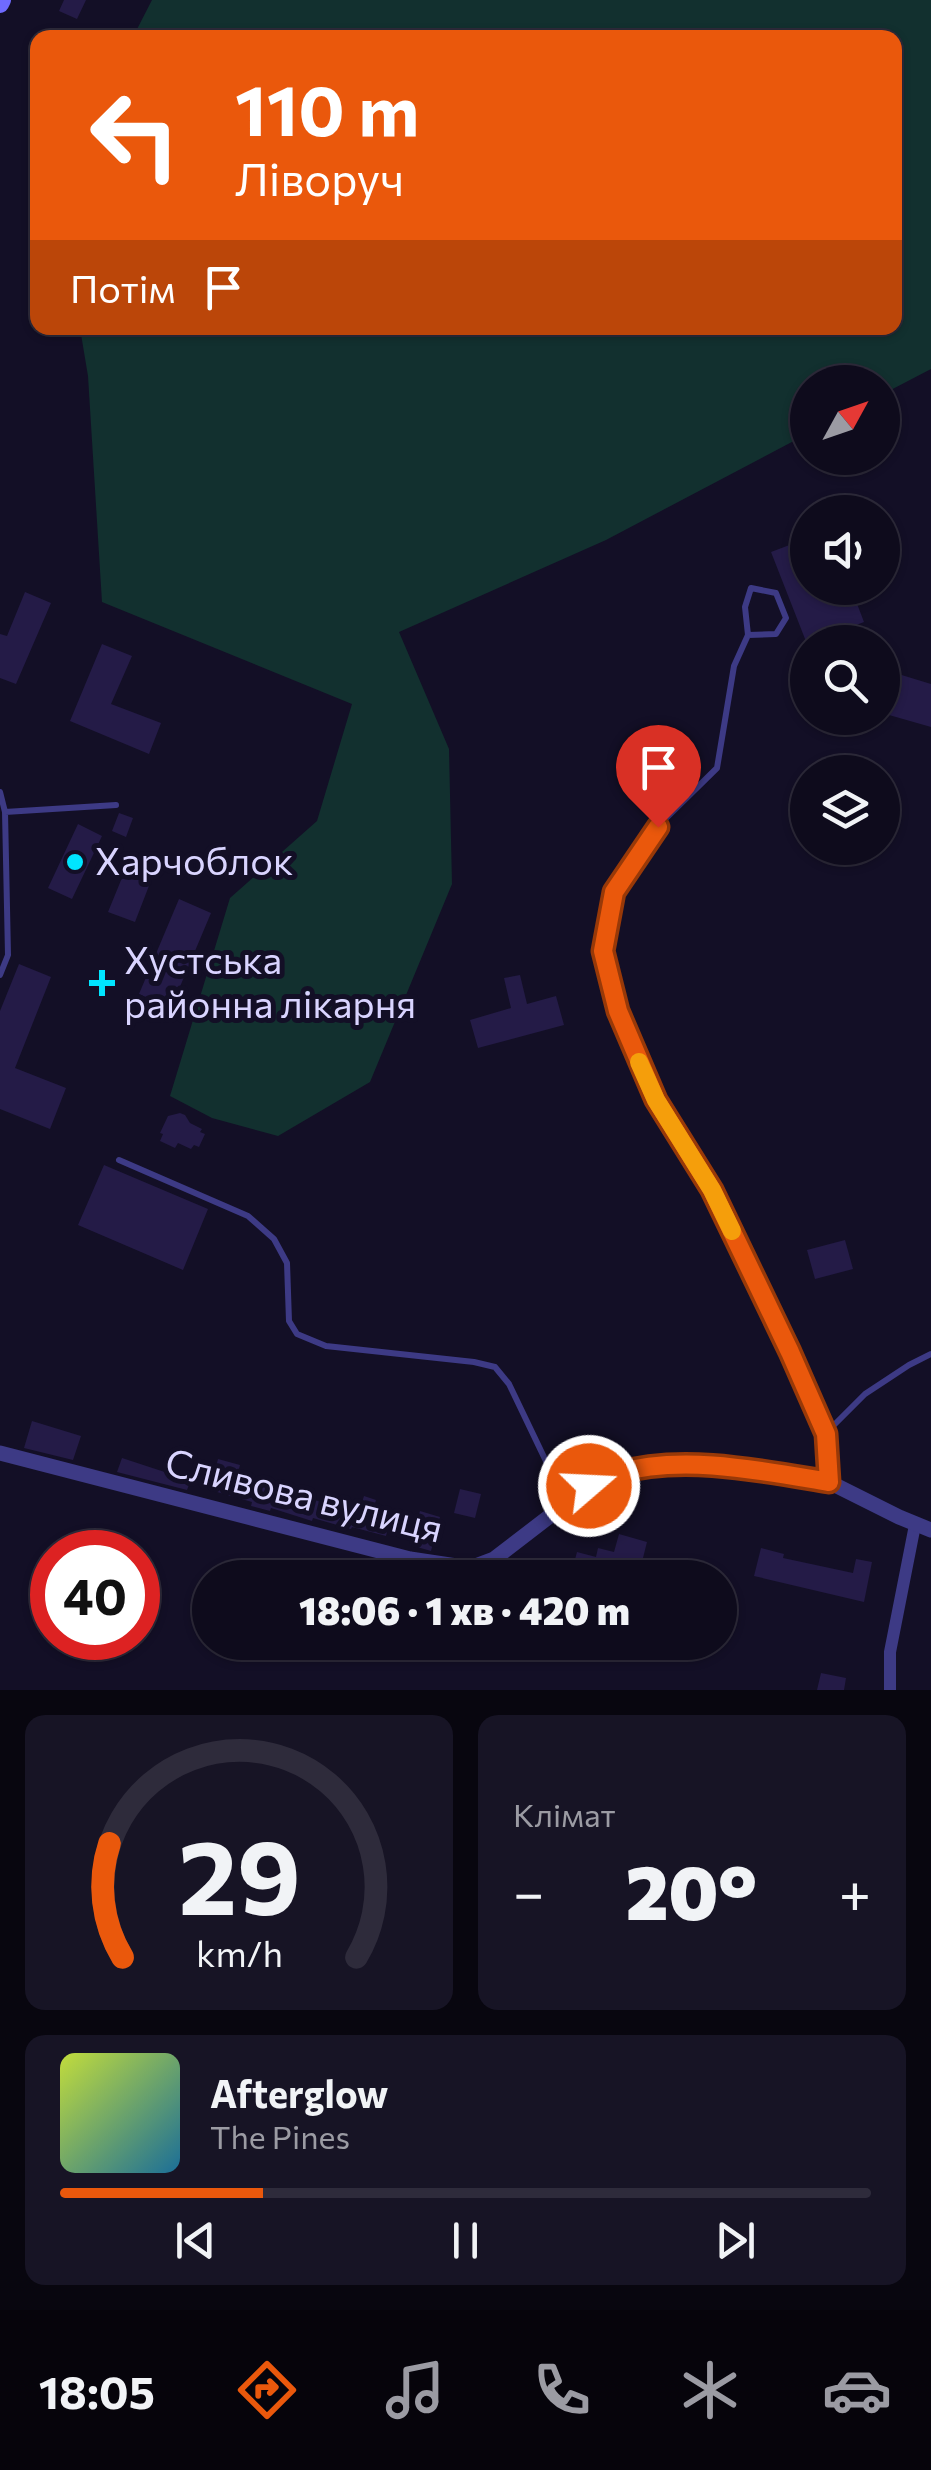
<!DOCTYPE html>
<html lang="uk">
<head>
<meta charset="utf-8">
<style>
  body { margin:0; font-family:Commissioner,sans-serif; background:#171425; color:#f1f3f6; height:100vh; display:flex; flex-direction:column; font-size:38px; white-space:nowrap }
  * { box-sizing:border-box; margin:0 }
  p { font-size:32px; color:#9b9ba3 }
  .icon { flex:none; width:55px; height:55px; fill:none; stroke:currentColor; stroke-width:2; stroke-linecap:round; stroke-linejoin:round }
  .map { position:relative; height:1690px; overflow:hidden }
  .sheet { display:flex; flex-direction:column; gap:25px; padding:25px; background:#08060f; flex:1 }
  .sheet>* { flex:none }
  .hud { position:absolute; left:30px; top:30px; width:872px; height:305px; border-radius:20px; box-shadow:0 2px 8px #0004,0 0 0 2px #2e2b3b; background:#ea580c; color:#fff; overflow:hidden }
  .needle { width:65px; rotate:50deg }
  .fabs { position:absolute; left:790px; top:365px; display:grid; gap:20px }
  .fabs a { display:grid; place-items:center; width:110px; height:110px; border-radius:50%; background:#0e0b1c; box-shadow:0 2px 8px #0004,0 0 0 2px #2e2b3b; font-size:50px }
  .speed { position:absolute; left:30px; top:1530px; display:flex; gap:20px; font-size:50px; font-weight:700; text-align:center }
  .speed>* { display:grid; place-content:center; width:130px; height:130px; border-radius:50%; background:#0e0b1c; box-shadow:0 2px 8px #0004,0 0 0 2px #2e2b3b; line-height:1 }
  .speed .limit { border:15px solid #d22; background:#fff; color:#111 }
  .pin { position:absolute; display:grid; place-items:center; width:85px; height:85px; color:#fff; margin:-102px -42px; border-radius:50% 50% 50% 0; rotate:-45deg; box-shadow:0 0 10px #0007 }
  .pin .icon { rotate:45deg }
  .me { position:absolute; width:110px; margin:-55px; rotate:71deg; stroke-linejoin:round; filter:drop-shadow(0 0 8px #0008) }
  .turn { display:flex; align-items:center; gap:35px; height:210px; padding:0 40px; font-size:45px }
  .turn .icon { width:130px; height:130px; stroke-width:2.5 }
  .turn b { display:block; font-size:70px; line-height:85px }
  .then { display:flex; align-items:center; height:95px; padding:0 40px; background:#0003; gap:20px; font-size:38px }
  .big { font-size:75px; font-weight:800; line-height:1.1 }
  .sheet .widget { flex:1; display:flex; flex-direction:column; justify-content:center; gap:15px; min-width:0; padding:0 35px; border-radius:20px; background:#171425 }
  .sheet .dial { align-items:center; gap:0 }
  .dial svg { height:260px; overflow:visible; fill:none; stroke:#2e2b3b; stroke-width:7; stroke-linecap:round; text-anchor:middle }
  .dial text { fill:#f1f3f6; stroke:none }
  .song { display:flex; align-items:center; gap:30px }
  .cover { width:120px; height:120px; border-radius:15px; background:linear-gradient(135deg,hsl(70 70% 55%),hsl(200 70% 35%)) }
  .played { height:10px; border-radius:5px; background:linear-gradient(90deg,#ea580c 25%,#2e2b3b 25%) }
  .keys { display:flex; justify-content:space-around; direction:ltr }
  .heat { display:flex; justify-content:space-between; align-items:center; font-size:55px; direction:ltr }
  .sheet .tiles { flex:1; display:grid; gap:25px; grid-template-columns:1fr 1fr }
  .widget:last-child { grid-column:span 2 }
  .trip { position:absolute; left:192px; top:1560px; width:545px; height:100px; border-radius:50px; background:#0e0b1c; box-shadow:0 2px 8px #0004,0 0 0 2px #2e2b3b; font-weight:800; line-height:100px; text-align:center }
  .tab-bar { display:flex; height:160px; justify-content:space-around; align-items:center; background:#06040b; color:#9b9ba3 }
  .tab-bar .icon { width:70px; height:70px }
  .tab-bar .on { color:#ea580c }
  .tab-bar b { font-size:45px; color:#f1f3f6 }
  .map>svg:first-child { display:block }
</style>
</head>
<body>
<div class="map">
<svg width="931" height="1690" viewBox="0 0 931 1690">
  <rect width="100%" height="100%" fill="#130f26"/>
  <path fill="#12302f" d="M152 0H931V369L883 394 882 382H808L807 434 606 540 399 632 449 749 452 884 370 1082 278 1136 212 1118 170 1096 230 898 317 821 352 704 102 602 88 376 80 328H895V38L133 37Z"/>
  <path fill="#241b47" d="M64 0H86L77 19 59 11Z
    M808 538V588H851L864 622 807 644 771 552Z
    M25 592 51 603 16 684 0 678V634L7 636Z
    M102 644 132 656 111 704 161 723 149 754 70 721Z
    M882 669 931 684V727L882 713Z
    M119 813 133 818 126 837 112 831Z
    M78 824 102 836 72 899 48 888Z
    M126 868 152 878 135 922 108 912Z
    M179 899 211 913 171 1008 139 994Z
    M19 964 51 977 15 1068 66 1088 50 1129 0 1109V1011Z
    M520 975 527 1004 556 996 564 1025 478 1048 470 1020 511 1008 504 978Z
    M180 1113 185 1115 190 1123 202 1129 200 1132 205 1134 199 1147 194 1145 191 1149 178 1143 175 1148 160 1141 163 1134 160 1133 168 1116Z
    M104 1165 208 1209 183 1270 78 1225Z
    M845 1240 853 1269 815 1279 807 1250Z
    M32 1421 81 1436 73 1460 24 1448Z
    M122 1458 186 1479 190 1482 187 1490 117 1472Z
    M218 1459 240 1465 237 1477 292 1492 358 1515 364 1496 376 1500 373 1510 391 1515 386 1536 352 1527 351 1529 313 1518 312 1521 271 1508 270 1511 251 1506 252 1502 210 1490Z
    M460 1489 481 1494 475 1518 454 1513Z
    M420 1511 440 1517 431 1551 410 1545Z
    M619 1534 647 1542 641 1566 626 1562 621 1578H570L577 1552 596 1557 598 1548 614 1552Z
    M761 1548 784 1554 783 1558 853 1573 856 1559 872 1562 864 1602 754 1576Z
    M821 1673 846 1678 844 1690H817Z"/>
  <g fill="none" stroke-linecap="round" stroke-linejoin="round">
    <path stroke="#3d3a85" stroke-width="6" d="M748 635 745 607 751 588 776 593 786 618 776 634 748 635 734 666 717 768 657 827 614 892 603 951 618 1011 656 1100 712 1190 790 1352 825 1434 829 1481
      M0 792 5 812 8 955 0 975
      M5 812 116 805
      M119 1160 248 1216 274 1239 287 1263 289 1321 297 1334 326 1346 474 1362 495 1367 509 1384 566 1503
      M825 1434 865 1394 909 1365 931 1354"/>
    <path stroke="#3d3a85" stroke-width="12" d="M890 1690V1652L915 1525"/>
    <path stroke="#3d3a85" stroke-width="15" d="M0 1453 410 1559 470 1568 494 1559 589 1486 615 1474 656 1465 758 1470 829 1482 899 1517 931 1530"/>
    <path stroke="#6f6bff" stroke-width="18" d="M0 4 2 0"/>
  </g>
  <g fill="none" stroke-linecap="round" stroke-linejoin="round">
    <g stroke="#983908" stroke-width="25">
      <path id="route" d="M589 1486C598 1482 608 1476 618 1473 683 1454 763 1471 829 1482L826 1434 790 1352 712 1190 656 1100 618 1011 603 951 614 892 658 827"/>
    </g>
    <use href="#route" stroke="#ea580c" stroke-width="18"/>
    <path stroke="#f59e0b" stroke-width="18" d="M639 1062 656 1100 712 1190 732 1231"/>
  </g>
  <g fill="#00e5ff" stroke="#130f26" stroke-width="4">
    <circle cx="75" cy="862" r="10"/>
    <path d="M97 968h10v10h10v10h-10v10h-10v-10h-10v-10h10z"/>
  </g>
  <g text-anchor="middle" stroke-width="10" stroke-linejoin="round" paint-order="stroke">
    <g font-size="38" fill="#d9d4ff" stroke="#130f26" text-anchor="start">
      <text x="95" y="875">Харчоблок</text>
      <text x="124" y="974">Хустська<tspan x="124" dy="44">районна лікарня</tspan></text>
    </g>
    <g font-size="38" fill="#d9d4ff" stroke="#130f26">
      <text transform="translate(304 1496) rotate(14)" y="13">Сливова вулиця</text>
    </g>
  </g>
</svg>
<div class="fabs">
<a><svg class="needle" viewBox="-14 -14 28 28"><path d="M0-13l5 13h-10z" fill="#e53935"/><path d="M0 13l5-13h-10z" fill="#9b9ba3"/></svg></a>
<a><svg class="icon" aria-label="sound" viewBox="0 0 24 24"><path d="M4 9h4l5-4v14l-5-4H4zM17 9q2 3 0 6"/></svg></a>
<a><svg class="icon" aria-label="search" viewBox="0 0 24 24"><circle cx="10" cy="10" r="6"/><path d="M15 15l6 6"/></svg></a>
<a><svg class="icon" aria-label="layers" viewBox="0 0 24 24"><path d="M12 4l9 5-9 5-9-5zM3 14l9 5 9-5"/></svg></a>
</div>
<div class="speed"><div class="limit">40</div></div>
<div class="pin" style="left:658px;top:827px;background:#d93025"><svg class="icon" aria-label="arrive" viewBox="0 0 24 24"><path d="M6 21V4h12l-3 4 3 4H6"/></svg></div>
<svg class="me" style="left:589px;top:1486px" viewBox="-20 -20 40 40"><circle r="17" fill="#ea580c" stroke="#fff" stroke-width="3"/><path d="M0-11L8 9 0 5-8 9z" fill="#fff"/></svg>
<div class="trip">18:06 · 1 хв · 420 m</div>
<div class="hud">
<div class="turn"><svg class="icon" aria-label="left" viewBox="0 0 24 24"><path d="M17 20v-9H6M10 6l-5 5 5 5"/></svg><div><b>110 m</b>Ліворуч</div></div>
<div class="then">Потім<svg class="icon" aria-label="arrive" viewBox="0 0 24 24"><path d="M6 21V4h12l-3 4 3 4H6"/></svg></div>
</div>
</div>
<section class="sheet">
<div class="tiles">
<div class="widget dial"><svg viewBox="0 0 100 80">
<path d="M14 69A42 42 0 1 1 86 69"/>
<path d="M14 69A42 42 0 0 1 10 34" stroke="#ea580c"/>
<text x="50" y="56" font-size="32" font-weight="700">29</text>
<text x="50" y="72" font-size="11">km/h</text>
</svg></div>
<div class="widget"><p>Клімат</p>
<div class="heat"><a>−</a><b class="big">20°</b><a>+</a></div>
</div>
<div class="widget">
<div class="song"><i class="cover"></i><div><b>Afterglow</b><p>The Pines</p></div></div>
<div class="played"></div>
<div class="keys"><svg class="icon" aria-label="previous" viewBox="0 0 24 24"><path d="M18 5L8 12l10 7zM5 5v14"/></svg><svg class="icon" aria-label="pause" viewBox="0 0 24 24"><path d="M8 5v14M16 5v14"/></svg><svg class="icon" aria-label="next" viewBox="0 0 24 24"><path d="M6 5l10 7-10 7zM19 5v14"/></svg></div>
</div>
</div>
</section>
<nav class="tab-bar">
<b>18:05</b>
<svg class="icon on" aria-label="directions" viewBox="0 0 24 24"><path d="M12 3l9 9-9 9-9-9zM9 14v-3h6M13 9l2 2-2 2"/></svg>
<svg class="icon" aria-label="music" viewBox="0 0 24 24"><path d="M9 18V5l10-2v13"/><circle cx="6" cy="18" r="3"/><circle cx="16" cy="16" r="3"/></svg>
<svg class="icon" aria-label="phone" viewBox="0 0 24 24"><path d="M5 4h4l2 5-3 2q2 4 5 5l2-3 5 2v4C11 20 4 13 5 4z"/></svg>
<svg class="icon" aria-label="climate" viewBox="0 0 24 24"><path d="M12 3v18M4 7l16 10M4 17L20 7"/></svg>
<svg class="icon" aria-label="car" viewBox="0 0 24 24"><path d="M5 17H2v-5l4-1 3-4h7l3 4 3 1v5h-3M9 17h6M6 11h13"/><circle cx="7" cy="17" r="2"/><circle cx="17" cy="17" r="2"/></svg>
</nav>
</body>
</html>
